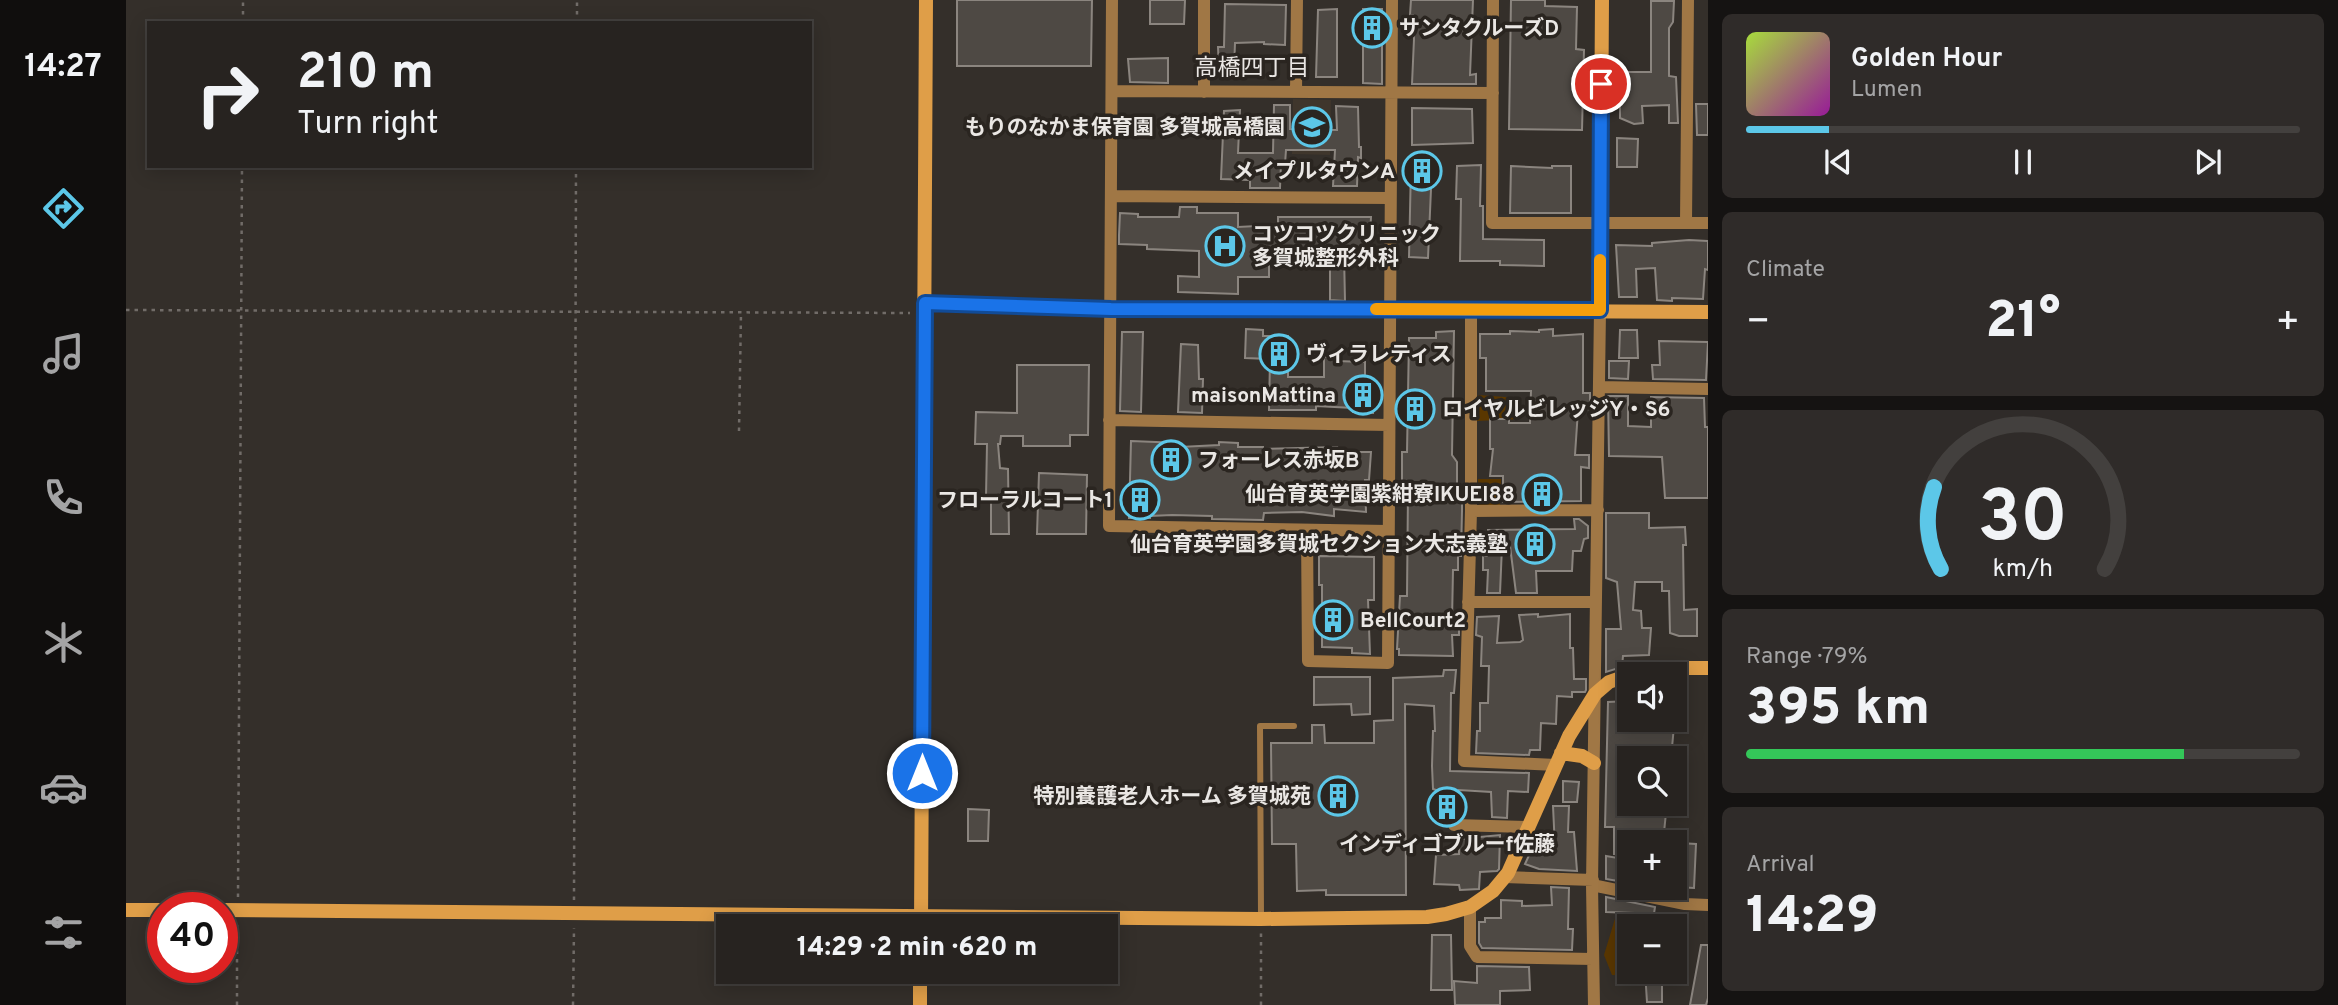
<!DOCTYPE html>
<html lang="en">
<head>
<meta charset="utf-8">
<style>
  body { margin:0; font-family:Overpass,"Noto Sans JP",sans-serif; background:#2f2b29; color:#f1f3f6; height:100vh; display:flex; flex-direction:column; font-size:26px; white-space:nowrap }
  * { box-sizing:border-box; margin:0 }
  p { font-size:23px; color:#a4a4a5 }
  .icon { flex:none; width:38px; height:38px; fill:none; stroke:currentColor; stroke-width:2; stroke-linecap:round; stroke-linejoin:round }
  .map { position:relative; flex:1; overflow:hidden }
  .panel { display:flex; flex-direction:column; gap:14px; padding:14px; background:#151312; width:630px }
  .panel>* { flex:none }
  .hud { position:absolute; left:21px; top:21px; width:665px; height:147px; border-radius:0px; box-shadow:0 4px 18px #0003,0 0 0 2px #43403e; background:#272320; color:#f1f3f6; overflow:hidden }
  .buttons { position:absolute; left:1491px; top:662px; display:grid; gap:14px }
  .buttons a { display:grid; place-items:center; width:70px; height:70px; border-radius:0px; background:#272320; box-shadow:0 4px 18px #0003,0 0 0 2px #43403e; font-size:35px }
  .speed { position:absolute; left:21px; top:892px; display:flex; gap:14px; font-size:35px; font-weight:700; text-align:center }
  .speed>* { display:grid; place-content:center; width:91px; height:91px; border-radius:50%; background:#272320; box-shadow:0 4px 18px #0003,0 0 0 2px #43403e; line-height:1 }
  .speed .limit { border:10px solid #d22; background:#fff; color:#111 }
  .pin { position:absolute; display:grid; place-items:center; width:60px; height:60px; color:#fff; margin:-30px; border:4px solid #fff; border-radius:50%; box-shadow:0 2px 7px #0007 }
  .me { position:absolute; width:77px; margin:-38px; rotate:0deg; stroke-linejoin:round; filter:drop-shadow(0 0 5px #0008) }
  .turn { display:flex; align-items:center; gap:24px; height:147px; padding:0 35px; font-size:32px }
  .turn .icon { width:91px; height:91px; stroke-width:2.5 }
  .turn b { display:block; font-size:49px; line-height:60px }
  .big { font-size:52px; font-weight:800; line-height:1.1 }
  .panel .widget { flex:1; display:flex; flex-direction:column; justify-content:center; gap:10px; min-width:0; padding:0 24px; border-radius:10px; background:#2f2b29 }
  .panel .dial { align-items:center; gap:0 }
  .dial svg { height:182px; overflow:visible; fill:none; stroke:#43403e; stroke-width:7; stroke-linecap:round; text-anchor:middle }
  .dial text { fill:#f1f3f6; stroke:none }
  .song { display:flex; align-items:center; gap:21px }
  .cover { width:84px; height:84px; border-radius:10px; background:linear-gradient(135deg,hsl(80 70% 55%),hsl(300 70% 35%)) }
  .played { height:7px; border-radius:4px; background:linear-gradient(90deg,#5cc7e8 15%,#43403e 15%) }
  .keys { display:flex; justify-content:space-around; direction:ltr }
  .heat { display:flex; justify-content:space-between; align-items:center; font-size:38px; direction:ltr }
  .charge { height:10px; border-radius:5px; background:linear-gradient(90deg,#34c759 79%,#43403e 0) }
  .trip { position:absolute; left:590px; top:914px; width:402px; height:70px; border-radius:0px; background:#272320; box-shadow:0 4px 18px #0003,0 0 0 2px #43403e; font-weight:800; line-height:70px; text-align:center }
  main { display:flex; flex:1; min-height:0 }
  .tab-bar { display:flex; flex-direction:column; width:126px; justify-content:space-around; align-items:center; background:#100e0d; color:#a4a4a5 }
  .tab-bar .icon { width:49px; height:49px }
  .tab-bar .on { color:#5cc7e8 }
  .tab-bar b { font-size:32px; color:#f1f3f6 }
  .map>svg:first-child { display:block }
</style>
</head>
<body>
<main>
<nav class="tab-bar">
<b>14:27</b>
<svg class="icon on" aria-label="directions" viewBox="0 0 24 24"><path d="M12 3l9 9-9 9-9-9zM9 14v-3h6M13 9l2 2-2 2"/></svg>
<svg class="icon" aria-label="music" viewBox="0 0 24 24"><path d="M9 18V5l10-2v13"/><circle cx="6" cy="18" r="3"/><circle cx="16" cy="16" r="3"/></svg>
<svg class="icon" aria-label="phone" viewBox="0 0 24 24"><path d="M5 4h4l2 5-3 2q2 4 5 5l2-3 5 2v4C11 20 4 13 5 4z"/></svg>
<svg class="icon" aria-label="climate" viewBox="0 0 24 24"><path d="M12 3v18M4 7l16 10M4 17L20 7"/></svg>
<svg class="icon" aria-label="car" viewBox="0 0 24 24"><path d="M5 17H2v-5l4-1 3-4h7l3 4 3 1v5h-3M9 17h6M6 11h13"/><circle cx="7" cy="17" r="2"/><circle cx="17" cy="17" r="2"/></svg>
<svg class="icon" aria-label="filters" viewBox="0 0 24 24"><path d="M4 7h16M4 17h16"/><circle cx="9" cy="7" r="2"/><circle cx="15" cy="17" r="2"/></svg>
</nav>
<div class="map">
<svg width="1582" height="1005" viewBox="0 0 1582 1005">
  <rect width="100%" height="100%" fill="#342f2a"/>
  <path fill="#3f362c" d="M1167 99 1205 100 1204 155 1166 154Z"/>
  <path fill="#5a3700" d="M1352 395 1393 398 1392 419 1351 421Z
    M1352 479H1375L1374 505 1355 506 1351 503Z
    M1498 911 1504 926 1503 937 1499 940 1497 946 1503 952V971H1509V976L1486 975 1478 955 1491 912Z"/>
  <path fill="#4e4944" stroke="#8b857f" stroke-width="2" d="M831 0H966L965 66H831Z
    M1024 0H1059L1058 24H1024Z
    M1285 0H1347L1344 75 1350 74V84H1286L1288 39 1287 15H1284Z
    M1385 0H1419V6L1451 7 1450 49 1458 50 1456 130 1383 129Z
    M1525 1H1548L1547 22 1543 28V76L1550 77 1552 123H1543V105L1516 106 1517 123 1508 124 1494 118V99H1498L1496 72H1525Z
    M1099 4 1160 5 1159 45 1138 44V42L1109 43 1108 70 1093 71 1092 47H1098Z
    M1211 9V77H1190L1192 10Z
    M1237 9H1256V84L1237 83Z
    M1042 58V83L1004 82 1002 59Z
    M1570 104H1582V135H1571Z
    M1148 105H1164V129L1211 130 1210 106 1232 107 1233 147H1235V158L1232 157 1231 186H1207L1209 150H1160L1159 164 1155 163 1154 188H1124V180L1095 179 1098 111 1114 110 1112 153H1147Z
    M1286 108 1346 109 1347 143 1286 145Z
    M1491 138 1512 139 1511 167H1491Z
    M1355 165 1354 206H1357V239L1418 240V266L1374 265V261H1334L1335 199H1330L1331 166Z
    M1285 166H1306L1302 258 1283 257Z
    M1385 166 1426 168V166H1445V213H1384Z
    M1054 207H1071V213H1112V227L1152 225V217H1245L1243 254H1218L1219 301 1204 300V251H1169V254H1143V277H1112V294L1052 292V276L1073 277V251L1021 249V245L993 244V235L994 213 1012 214V217H1053Z
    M1563 240 1582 241V270L1579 269 1577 299 1546 298V301L1531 300 1529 268 1510 269 1511 297H1493L1490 245 1526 246V243Z
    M1120 329 1137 330V336H1162V377H1198V357H1211V361L1239 362V379H1247V413L1227 412V408L1190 406V410H1143L1144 359 1119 358Z
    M1427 329V336L1457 334V393H1464V409L1452 410 1449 455H1463V468L1455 467V501L1377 502V476H1364L1367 449H1364V419H1383V423H1404L1405 391H1360V358H1354V334H1384V331L1413 332V330Z
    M1494 330H1511L1512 358H1493Z
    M1328 331 1326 455 1331 462V487H1336V511L1335 556H1332V570H1327L1326 621 1333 619V635H1326L1327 656 1273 655V649H1271L1274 596H1281L1282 491 1276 490V452H1281L1283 338H1310V332Z
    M996 332H1017L1015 412 994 411Z
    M1533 341 1582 342 1580 380 1527 379 1526 365H1534Z
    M1055 344 1072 345 1073 379H1077L1076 413 1052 412Z
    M1483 361H1503L1502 379 1483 378Z
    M891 365H963L962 435H944V446H897V436H875L874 444H872L874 468 882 469 883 534H865V497H860L861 444H849L850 412 891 413Z
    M1482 396H1502V426L1525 427V397L1578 398 1579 427H1582V498H1539L1536 457 1483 456Z
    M1005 441 1054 443V447L1093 445V442L1112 443V447H1137V449L1211 447 1210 452H1245L1243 480H1239L1240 512 1208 509V516L1176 512 1138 513 1137 520 1086 519V516L1046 515 1024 516V518H1003Z
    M913 473 961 475 960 534H911Z
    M1480 513H1523V528L1559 527 1560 545H1557L1558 610 1571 609V636H1553L1544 633 1543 591H1536V582H1509L1507 610 1515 611 1516 628H1525L1523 655 1497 656 1496 667 1480 672V629H1495L1491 582 1480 578Z
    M1448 519H1453L1462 526V538L1458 539 1455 551H1447L1446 571H1410L1411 593H1390L1384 546H1376L1374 593H1361L1362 570H1357V556H1361L1362 530 1449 529Z
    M1193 556 1248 557V600H1242L1244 654 1226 653V648L1196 647V585H1193Z
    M1412 614V617L1444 614V648H1447L1448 679H1460V690L1459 692H1446V697L1431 696 1430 724 1415 723 1414 750H1404L1403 755 1350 753 1351 731H1354V703H1362L1363 666H1355L1356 637 1350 635 1351 617 1373 616 1371 643 1394 642 1397 640 1393 615Z
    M1318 670H1330L1328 693H1325L1324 771 1403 773 1402 792 1382 791 1381 818 1366 817 1365 792 1333 790 1332 816 1324 817 1321 820H1310V790L1307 789 1306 766 1307 731H1309L1308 706 1279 704 1280 895H1200V890L1171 891 1170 844H1146L1145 743H1186V725H1198L1199 743H1248V721L1267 720V678L1317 676Z
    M1188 677H1244V714L1226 715 1225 704 1188 705Z
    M1503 701V719H1540V725L1548 726 1545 758H1503V803H1541L1537 842H1502V855L1488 854V827H1479L1482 702Z
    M1437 781 1453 782 1451 802H1437Z
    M1427 806H1443L1442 832H1448L1451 871 1413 869 1399 864 1411 838 1429 848Z
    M842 809 863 810 862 841H842Z
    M1374 835 1373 869 1371 871 1354 872 1353 889 1334 890 1333 885 1308 884 1310 855 1333 854V839Z
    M1553 843 1570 844 1568 888 1550 887Z
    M1480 856 1498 859V874L1492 873V881L1480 879Z
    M1425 887 1443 888 1442 929H1447L1446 950 1356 948 1353 943V922H1359V918H1375V900L1396 901V906L1426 905Z
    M1480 897 1529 907 1527 920 1508 919V913L1480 912Z
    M1306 935H1325L1326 990H1305Z
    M1575 945H1582V998L1580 1005H1564Z
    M1351 966 1403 967 1404 990 1374 991V1005H1329L1328 981 1351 983Z
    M1519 971H1536V1002H1521Z"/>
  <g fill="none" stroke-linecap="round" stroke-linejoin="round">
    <path stroke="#716c68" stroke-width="2.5" stroke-dasharray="3.5 5" stroke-linecap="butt" d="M117 23V0
      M451 23V0
      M0 310 784 313
      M613 431 615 313
      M112 897 116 166
      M448 900 450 166
      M111 1005V924
      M447 1005 448 928
      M1135 1005V931"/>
    <path stroke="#a07745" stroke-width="6" d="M1135 917 1134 726H1168"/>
    <path stroke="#a07745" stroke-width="12" d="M986 0 983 526 1261 531
      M1078 0V92
      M1367 0 1366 223H1582
      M986 91 1367 93
      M1170 92 1171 0
      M985 196 1264 198
      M1560 222 1562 0
      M1345 310V511L1338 761 1430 765
      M1473 387 1582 389
      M983 420 1263 425
      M1345 511 1472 510
      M1181 530 1182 661 1262 663 1266 0
      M1342 602H1470
      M1328 825 1403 827
      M1378 877 1467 880
      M1466 885 1559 904 1582 905
      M1344 907V946L1351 957 1467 959
      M1468 1005 1466 885 1474 310"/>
    <path stroke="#df9e48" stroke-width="14" d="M799 303 985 309 1582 312
      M1474 310 1476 0
      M1505 674 1520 668H1582
      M1435 753 1456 756 1468 763
      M0 910H37
      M96 910 1135 919 1301 917 1320 914 1344 907 1367 891 1382 873 1443 736 1469 694 1483 682 1503 675
      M795 926 800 0
      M794 1005V971"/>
  </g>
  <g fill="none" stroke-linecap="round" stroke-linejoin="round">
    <g stroke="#114b97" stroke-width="18">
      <path id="route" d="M796 773 799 303 985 309 1474 310 1475 84"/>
    </g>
    <use href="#route" stroke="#1a73e8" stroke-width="12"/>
    <path stroke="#f59e0b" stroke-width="12" d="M1250 309 1474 310V260"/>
  </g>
  <defs>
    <g id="building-ring" transform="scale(2.0125)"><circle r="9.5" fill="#2a2520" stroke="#5cc7e8" stroke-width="1.5"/><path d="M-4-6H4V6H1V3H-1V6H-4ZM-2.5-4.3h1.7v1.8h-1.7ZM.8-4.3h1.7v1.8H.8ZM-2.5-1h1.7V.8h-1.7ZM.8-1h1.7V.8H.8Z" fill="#5cc7e8"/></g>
    <g id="school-ring" transform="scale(2.0125)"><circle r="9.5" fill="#2a2520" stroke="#5cc7e8" stroke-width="1.5"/><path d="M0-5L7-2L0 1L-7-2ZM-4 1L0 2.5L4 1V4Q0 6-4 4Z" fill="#5cc7e8"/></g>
    <g id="hospital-ring" transform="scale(2.0125)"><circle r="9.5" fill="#2a2520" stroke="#5cc7e8" stroke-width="1.5"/><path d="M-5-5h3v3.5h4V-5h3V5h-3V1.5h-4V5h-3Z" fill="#5cc7e8"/></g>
  </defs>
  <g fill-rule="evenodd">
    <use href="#building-ring" x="1246" y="28"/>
    <use href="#school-ring" x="1186" y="127"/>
    <use href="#building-ring" x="1296" y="171"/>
    <use href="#hospital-ring" x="1099" y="246"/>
    <use href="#building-ring" x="1153" y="354"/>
    <use href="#building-ring" x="1237" y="395"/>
    <use href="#building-ring" x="1289" y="409"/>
    <use href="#building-ring" x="1045" y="460"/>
    <use href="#building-ring" x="1416" y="494"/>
    <use href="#building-ring" x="1014" y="500"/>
    <use href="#building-ring" x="1409" y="544"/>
    <use href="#building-ring" x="1207" y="620"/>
    <use href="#building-ring" x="1212" y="796"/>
    <use href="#building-ring" x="1321" y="807"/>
  </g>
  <g text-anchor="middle" stroke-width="7" stroke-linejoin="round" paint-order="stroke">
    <g font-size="21" font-weight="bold" fill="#eae7e4" stroke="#2a2520" text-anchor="end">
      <text x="1273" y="35" text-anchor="start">サンタクルーズD</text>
      <text x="1159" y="134">もりのなかま保育園 多賀城高橋園</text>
      <text x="1269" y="178">メイプルタウンA</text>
      <text x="1126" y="241" text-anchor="start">コツコツクリニック<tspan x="1126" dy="24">多賀城整形外科</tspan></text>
      <text x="1180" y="361" text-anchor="start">ヴィラレティス</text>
      <text x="1210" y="402">maisonMattina</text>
      <text x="1316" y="416" text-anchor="start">ロイヤルビレッジY・S6</text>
      <text x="1072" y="467" text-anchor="start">フォーレス赤坂B</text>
      <text x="1389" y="501">仙台育英学園紫紺寮IKUEI88</text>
      <text x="987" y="507">フローラルコート1</text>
      <text x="1382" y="551">仙台育英学園多賀城セクション大志義塾</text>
      <text x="1234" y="627" text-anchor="start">BellCourt2</text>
      <text x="1185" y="803">特別養護老人ホーム 多賀城苑</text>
      <text x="1321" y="851" text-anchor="middle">インディゴブルーf佐藤</text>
    </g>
    <g font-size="23" fill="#eae7e4" stroke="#2a2520">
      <text x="1126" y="75">高橋四丁目</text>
    </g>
  </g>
</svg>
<div class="buttons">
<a><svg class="icon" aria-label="sound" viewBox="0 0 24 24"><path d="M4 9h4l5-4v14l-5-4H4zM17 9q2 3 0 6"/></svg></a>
<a><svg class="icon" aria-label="search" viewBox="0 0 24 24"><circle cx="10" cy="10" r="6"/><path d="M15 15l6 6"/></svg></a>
<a>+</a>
<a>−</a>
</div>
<div class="speed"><div class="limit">40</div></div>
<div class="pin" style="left:1475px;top:84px;background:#d93025"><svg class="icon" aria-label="arrive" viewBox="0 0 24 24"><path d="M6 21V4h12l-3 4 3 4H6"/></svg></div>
<svg class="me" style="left:796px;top:773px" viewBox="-20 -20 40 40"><circle r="17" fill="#1a73e8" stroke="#fff" stroke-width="3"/><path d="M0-11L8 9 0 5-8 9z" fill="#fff"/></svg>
<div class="trip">14:29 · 2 min · 620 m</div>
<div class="hud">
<div class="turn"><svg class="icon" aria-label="right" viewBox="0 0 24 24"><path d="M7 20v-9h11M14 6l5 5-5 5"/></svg><div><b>210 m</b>Turn right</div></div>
</div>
</div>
<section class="panel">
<div class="widget">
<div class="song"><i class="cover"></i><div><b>Golden Hour</b><p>Lumen</p></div></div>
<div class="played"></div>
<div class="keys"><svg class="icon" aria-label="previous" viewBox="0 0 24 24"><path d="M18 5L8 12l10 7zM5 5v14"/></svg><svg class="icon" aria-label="pause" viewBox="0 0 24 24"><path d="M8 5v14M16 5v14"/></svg><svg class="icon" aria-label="next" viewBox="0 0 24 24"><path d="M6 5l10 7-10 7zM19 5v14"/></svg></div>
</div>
<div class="widget"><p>Climate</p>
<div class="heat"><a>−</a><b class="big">21°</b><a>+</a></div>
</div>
<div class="widget dial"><svg viewBox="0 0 100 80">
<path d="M14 69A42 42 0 1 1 86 69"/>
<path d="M14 69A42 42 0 0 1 11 33" stroke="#5cc7e8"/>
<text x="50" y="56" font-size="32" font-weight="700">30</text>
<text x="50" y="72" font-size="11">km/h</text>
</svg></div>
<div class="widget"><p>Range · 79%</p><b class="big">395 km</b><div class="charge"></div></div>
<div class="widget"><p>Arrival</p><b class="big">14:29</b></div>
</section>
</main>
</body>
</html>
